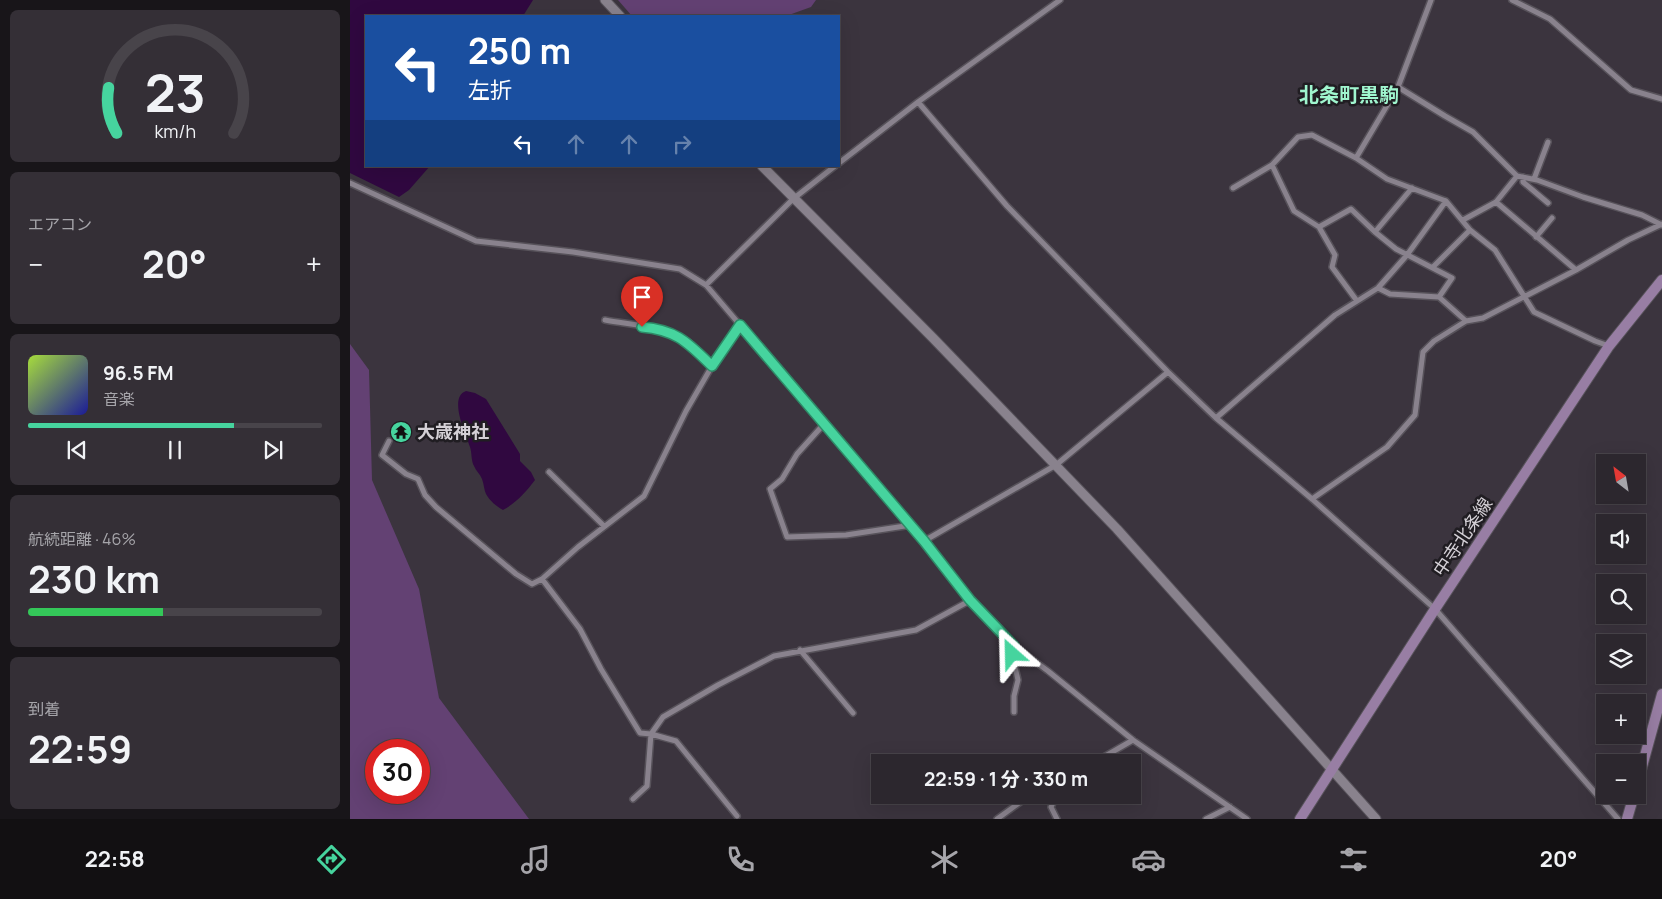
<!DOCTYPE html>
<html lang="ja">
<head>
<meta charset="utf-8">
<style>
  body { margin:0; font-family:Manrope,"Noto Sans JP",sans-serif; background:#342f36; color:#f1f3f6; height:100vh; display:flex; flex-direction:column; font-size:19px; white-space:nowrap }
  * { box-sizing:border-box; margin:0 }
  p { font-size:16px; color:#a6a5aa }
  .icon { flex:none; width:28px; height:28px; fill:none; stroke:currentColor; stroke-width:2; stroke-linecap:round; stroke-linejoin:round }
  .map { position:relative; flex:1; overflow:hidden }
  .sheet { display:flex; flex-direction:column; gap:10px; padding:10px; background:#181519; width:350px }
  .sheet>* { flex:none }
  .hud { position:absolute; left:15px; top:15px; width:475px; height:152px; border-radius:0px; box-shadow:0 5px 20px #0002,0 0 0 1px #48444a; background:#1a4fa0; color:#fff; overflow:hidden }
  .needle { width:32px; rotate:329deg }
  .tools { position:absolute; left:1246px; top:454px; display:grid; gap:10px }
  .tools a { display:grid; place-items:center; width:50px; height:50px; border-radius:0px; background:#2c272e; box-shadow:0 5px 20px #0002,0 0 0 1px #48444a; font-size:25px }
  .speed { position:absolute; left:15px; top:739px; display:flex; gap:10px; font-size:25px; font-weight:700; text-align:center }
  .speed>* { display:grid; place-content:center; width:65px; height:65px; border-radius:50%; background:#2c272e; box-shadow:0 5px 20px #0002,0 0 0 1px #48444a; line-height:1 }
  .speed .limit { border:8px solid #d22; background:#fff; color:#111 }
  .pin { position:absolute; display:grid; place-items:center; width:42px; height:42px; color:#fff; margin:-51px -21px; border-radius:50% 50% 50% 0; rotate:-45deg; box-shadow:0 0 5px #0007 }
  .pin .icon { rotate:45deg }
  .me { position:absolute; width:55px; margin:-28px; rotate:335deg; stroke-linejoin:round; filter:drop-shadow(0 0 4px #0008) }
  .turn { display:flex; align-items:center; gap:18px; height:105px; padding:0 20px; font-size:22px }
  .turn .icon { width:65px; height:65px; stroke-width:2.5 }
  .turn b { display:block; font-size:35px; line-height:42px }
  .lanes { display:flex; align-items:center; height:48px; padding:0 20px; background:#0003; justify-content:center; gap:25px; direction:ltr }
  .lanes .off { opacity:.35 }
  .big { font-size:38px; font-weight:700; line-height:1.1 }
  .sheet .widget { flex:1; display:flex; flex-direction:column; justify-content:center; gap:8px; min-width:0; padding:0 18px; border-radius:8px; background:#342f36 }
  .sheet .dial { align-items:center; gap:0 }
  .dial svg { height:130px; overflow:visible; fill:none; stroke:#48444a; stroke-width:7; stroke-linecap:round; text-anchor:middle }
  .dial text { fill:#f1f3f6; stroke:none }
  .song { display:flex; align-items:center; gap:15px }
  .cover { width:60px; height:60px; border-radius:8px; background:linear-gradient(135deg,hsl(80 70% 55%),hsl(240 70% 35%)) }
  .played { height:5px; border-radius:2px; background:linear-gradient(90deg,#46d49e 70%,#48444a 70%) }
  .keys { display:flex; justify-content:space-around; direction:ltr }
  .heat { display:flex; justify-content:space-between; align-items:center; font-size:28px; direction:ltr }
  .charge { height:8px; border-radius:4px; background:linear-gradient(90deg,#34c759 46%,#48444a 0) }
  .trip { position:absolute; left:521px; top:754px; width:270px; height:50px; border-radius:0px; background:#2c272e; box-shadow:0 5px 20px #0002,0 0 0 1px #48444a; font-weight:700; line-height:50px; text-align:center }
  .tabs { display:flex; height:80px; justify-content:space-around; align-items:center; background:#121012; color:#a6a5aa }
  .tabs .icon { width:35px; height:35px }
  .tabs .current { color:#46d49e }
  .tabs b { font-size:22px; color:#f1f3f6 }
  main { display:flex; flex:1; min-height:0 }
  .map>svg:first-child { display:block }
</style>
</head>
<body>
<main>
<section class="sheet">
<div class="widget dial"><svg viewBox="0 0 100 80">
<path d="M14 69A42 42 0 1 1 86 69"/>
<path d="M14 69A42 42 0 0 1 9 41" stroke="#46d49e"/>
<text x="50" y="56" font-size="32" font-weight="700">23</text>
<text x="50" y="72" font-size="11">km/h</text>
</svg></div>
<div class="widget"><p>エアコン</p>
<div class="heat"><a>−</a><b class="big">20°</b><a>+</a></div>
</div>
<div class="widget">
<div class="song"><i class="cover"></i><div><b>96.5 FM</b><p>音楽</p></div></div>
<div class="played"></div>
<div class="keys"><svg class="icon" aria-label="previous" viewBox="0 0 24 24"><path d="M18 5L8 12l10 7zM5 5v14"/></svg><svg class="icon" aria-label="pause" viewBox="0 0 24 24"><path d="M8 5v14M16 5v14"/></svg><svg class="icon" aria-label="next" viewBox="0 0 24 24"><path d="M6 5l10 7-10 7zM19 5v14"/></svg></div>
</div>
<div class="widget"><p>航続距離 · 46%</p><b class="big">230 km</b><div class="charge"></div></div>
<div class="widget"><p>到着</p><b class="big">22:59</b></div>
</section>
<div class="map">
<svg width="1312" height="819" viewBox="0 0 1312 819">
  <rect width="100%" height="100%" fill="#3b343e"/>
  <path fill="#634173" fill-rule="evenodd" d="M268 0H466L461 7 436 16H282Z
    M0 344 19 370 22 480 69 589 89 698 179 819H0ZM26 750H69V792H26Z"/>
  <path fill="#300840" d="M0 0H183L173 16H16V166H80L59 190 49 197 0 173Z
    M116 391 125 393 136 399 170 454V461L181 472 185 480C176 492 166 503 153 510 146 506 140 501 136 494 134 490 134 484 132 479 130 474 126 471 124 466 121 461 122 453 120 447 116 435 98 397 116 391Z"/>
  <g fill="none" stroke-linecap="round" stroke-linejoin="round">
    <g stroke="#57525a" stroke-width="8">
      <path id="minor" d="M1162 0 1200 19 1281 90 1312 99
        M1048 87 1095 116 1123 132 1167 176 1187 180 1233 197 1292 215 1312 225
        M568 102 657 206 818 372 866 418 962 499 1085 609 1268 819
        M1006 158 1048 87 1081 0
        M489 163 568 102 710 0
        M922 165 944 211 969 227 985 255 982 267 1007 301
        M1173 177V182L1198 203
        M1184 179 1198 142
        M0 183 126 241 223 252 330 269 356 285 574 541 621 600 664 646 698 671 783 740 897 819
        M883 188 922 165 948 137 962 135 1006 158 1037 179 1096 201 1120 230 1145 250 1184 312 1245 341 1259 346
        M1146 202 1226 270
        M1113 220 1146 202 1167 176
        M969 227 1001 209 1025 232 1046 249 1102 278 1089 297 1116 321
        M1025 232 1062 188
        M1186 237 1202 218
        M1083 267 1120 230
        M356 285 443 199 485 166
        M1028 288 1040 294 1089 297
        M255 320C281 325 316 326 337 341 346 348 354 358 362 366
        M390 325 362 366 336 411 294 496 228 547 192 579 230 629 251 669 290 733 301 734 313 717 368 685 424 656 566 630 621 600
        M866 418 985 315 1028 288 1057 255 1096 201
        M474 424 447 454 432 479 420 489 437 537 496 535 555 526 559 523
        M39 441 32 455 56 474 68 479 75 495 86 507 166 574 182 584 192 579
        M199 472 254 526
        M962 499 1037 447 1065 415 1073 352 1084 341 1116 321 1133 318 1226 270 1278 240 1312 224
        M574 541 706 465 818 372
        M664 646 662 654 668 680 664 696V712
        M450 650 503 713
        M745 762 783 740
        M693 795 704 798
        M707 795 701 807 707 819
        M283 799 297 786 301 734 326 741 387 816
        M647 819 680 795
        M856 819 880 807"/>
    </g>
    <g stroke="#57525a" stroke-width="11">
      <path id="tertiary" d="M255 0 270 16
        M412 166 583 338 767 529 1026 819"/>
    </g>
    <g stroke="#57525a" stroke-width="12">
      <path id="secondary" d="M1288 781 1312 694
        M950 819 1085 609 1259 346 1312 280
        M1277 819 1284 795"/>
    </g>
    <use href="#minor" stroke="#89828d" stroke-width="5"/>
    <use href="#tertiary" stroke="#89828d" stroke-width="9"/>
    <use href="#secondary" stroke="#987ea4" stroke-width="10"/>
  </g>
  <g fill="none" stroke-linecap="round" stroke-linejoin="round">
    <g stroke="#2e8a67" stroke-width="12">
      <path id="route" d="M292 327C327 330 338 343 362 366L390 325 574 541 620 600 664 646 662 654"/>
    </g>
    <use href="#route" stroke="#46d49e" stroke-width="9"/>
  </g>
  <defs>
    <g id="temple-disc" transform="scale(1.125)"><circle r="9.5" fill="#46d49e" stroke="#201d22"/><path d="M0-6L5-2H3V0L6.5 2.5H4V6H1.5V3h-3V6H-4V2.5H-6.5L-3 0V-2H-5Z" fill="#111"/></g>
  </defs>
  <g fill-rule="evenodd">
    <use href="#temple-disc" x="51" y="432"/>
  </g>
  <g text-anchor="middle" stroke-width="5" stroke-linejoin="round" paint-order="stroke">
    <g font-size="18" font-weight="bold" fill="#d4d0d6" stroke="#201d22" text-anchor="start">
      <text x="67" y="438">大歳神社</text>
    </g>
    <g font-size="18" fill="#d4d0d6" stroke="#201d22">
      <text transform="translate(1113 537) rotate(-56)" y="6">中寺北条線</text>
    </g>
    <g font-size="20" font-weight="bold" fill="#a0f6cf" stroke="#201d22">
      <text x="999" y="102">北条町黒駒</text>
    </g>
  </g>
</svg>
<div class="tools">
<a><svg class="needle" viewBox="-14 -14 28 28"><path d="M0-13l5 13h-10z" fill="#e53935"/><path d="M0 13l5-13h-10z" fill="#a6a5aa"/></svg></a>
<a><svg class="icon" aria-label="sound" viewBox="0 0 24 24"><path d="M4 9h4l5-4v14l-5-4H4zM17 9q2 3 0 6"/></svg></a>
<a><svg class="icon" aria-label="search" viewBox="0 0 24 24"><circle cx="10" cy="10" r="6"/><path d="M15 15l6 6"/></svg></a>
<a><svg class="icon" aria-label="layers" viewBox="0 0 24 24"><path d="M12 4l9 5-9 5-9-5zM3 14l9 5 9-5"/></svg></a>
<a>+</a>
<a>−</a>
</div>
<div class="speed"><div class="limit">30</div></div>
<div class="pin" style="left:292px;top:327px;background:#d93025"><svg class="icon" aria-label="arrive" viewBox="0 0 24 24"><path d="M6 21V4h12l-3 4 3 4H6"/></svg></div>
<svg class="me" style="left:662px;top:654px" viewBox="-20 -20 40 40"><path d="M0-17L14 15 0 8-14 15z" fill="#46d49e" stroke="#fff" stroke-width="4"/></svg>
<div class="trip">22:59 · 1 分 · 330 m</div>
<div class="hud">
<div class="turn"><svg class="icon" aria-label="left" viewBox="0 0 24 24"><path d="M17 20v-9H6M10 6l-5 5 5 5"/></svg><div><b>250 m</b>左折</div></div>
<div class="lanes"><svg class="icon" aria-label="left" viewBox="0 0 24 24"><path d="M17 20v-9H6M10 6l-5 5 5 5"/></svg><svg class="icon off" aria-label="ahead" viewBox="0 0 24 24"><path d="M12 20V5M6 11l6-6 6 6"/></svg><svg class="icon off" aria-label="ahead" viewBox="0 0 24 24"><path d="M12 20V5M6 11l6-6 6 6"/></svg><svg class="icon off" aria-label="right" viewBox="0 0 24 24"><path d="M7 20v-9h11M14 6l5 5-5 5"/></svg></div>
</div>
</div>
</main>
<nav class="tabs">
<b>22:58</b>
<svg class="icon current" aria-label="directions" viewBox="0 0 24 24"><path d="M12 3l9 9-9 9-9-9zM9 14v-3h6M13 9l2 2-2 2"/></svg>
<svg class="icon" aria-label="music" viewBox="0 0 24 24"><path d="M9 18V5l10-2v13"/><circle cx="6" cy="18" r="3"/><circle cx="16" cy="16" r="3"/></svg>
<svg class="icon" aria-label="phone" viewBox="0 0 24 24"><path d="M5 4h4l2 5-3 2q2 4 5 5l2-3 5 2v4C11 20 4 13 5 4z"/></svg>
<svg class="icon" aria-label="climate" viewBox="0 0 24 24"><path d="M12 3v18M4 7l16 10M4 17L20 7"/></svg>
<svg class="icon" aria-label="car" viewBox="0 0 24 24"><path d="M5 17H2v-5l4-1 3-4h7l3 4 3 1v5h-3M9 17h6M6 11h13"/><circle cx="7" cy="17" r="2"/><circle cx="17" cy="17" r="2"/></svg>
<svg class="icon" aria-label="filters" viewBox="0 0 24 24"><path d="M4 7h16M4 17h16"/><circle cx="9" cy="7" r="2"/><circle cx="15" cy="17" r="2"/></svg>
<b>20°</b>
</nav>
</body>
</html>
